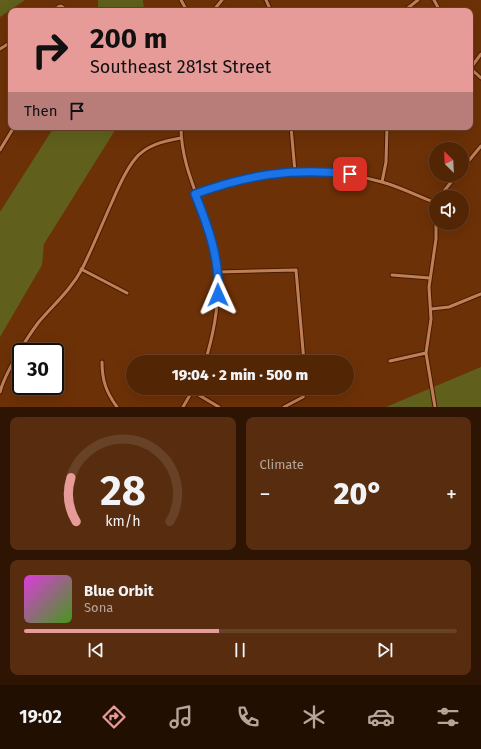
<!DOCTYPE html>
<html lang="en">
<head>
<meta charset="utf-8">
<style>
  body { margin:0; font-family:"Fira Sans",sans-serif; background:#582d0f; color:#f1f3f6; height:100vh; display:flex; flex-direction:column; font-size:15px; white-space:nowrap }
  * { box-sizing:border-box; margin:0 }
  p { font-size:13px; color:#b5a59a }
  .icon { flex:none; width:22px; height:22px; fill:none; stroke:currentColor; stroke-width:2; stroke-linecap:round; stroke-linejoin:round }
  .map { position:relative; height:407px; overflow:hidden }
  .details { display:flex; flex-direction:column; gap:10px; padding:10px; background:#2d1403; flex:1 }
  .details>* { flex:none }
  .top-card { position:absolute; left:8px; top:8px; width:465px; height:122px; border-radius:8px; box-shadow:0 4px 16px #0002,0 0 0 1px #684227; background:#e69b98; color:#111; overflow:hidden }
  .needle { width:26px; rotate:336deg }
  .controls { position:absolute; left:429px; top:142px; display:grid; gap:8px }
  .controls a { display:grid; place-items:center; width:40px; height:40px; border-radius:50%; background:#522505; box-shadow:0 4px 16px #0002,0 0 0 1px #684227; font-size:20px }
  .speed { position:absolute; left:12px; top:343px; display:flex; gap:8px; font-size:20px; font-weight:700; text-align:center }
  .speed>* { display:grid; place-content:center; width:52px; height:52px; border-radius:50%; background:#522505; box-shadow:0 4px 16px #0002,0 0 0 1px #684227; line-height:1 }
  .speed .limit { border:2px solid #111; border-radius:6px; background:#fff; color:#111 }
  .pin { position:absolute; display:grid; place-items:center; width:34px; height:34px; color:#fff; margin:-17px; border-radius:8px; box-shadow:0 2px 6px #0006 }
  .me { position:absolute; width:44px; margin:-22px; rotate:359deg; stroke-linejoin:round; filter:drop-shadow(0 0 3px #0008) }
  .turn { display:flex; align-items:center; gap:14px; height:84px; padding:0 16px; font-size:18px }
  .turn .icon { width:52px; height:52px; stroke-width:2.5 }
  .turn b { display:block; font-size:28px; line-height:34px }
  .then { display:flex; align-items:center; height:38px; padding:0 16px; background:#0003; gap:8px; font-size:15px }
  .big { font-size:30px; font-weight:800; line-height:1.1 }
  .details .card { flex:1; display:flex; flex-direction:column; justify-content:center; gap:6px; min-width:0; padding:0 14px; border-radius:8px; background:#582d0f }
  .details .dial { align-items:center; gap:0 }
  .dial svg { height:104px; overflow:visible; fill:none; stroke:#684227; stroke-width:7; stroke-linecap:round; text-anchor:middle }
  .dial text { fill:#f1f3f6; stroke:none }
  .song { display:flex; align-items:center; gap:12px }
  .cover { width:48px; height:48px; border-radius:6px; background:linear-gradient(135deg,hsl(300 70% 55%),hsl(100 70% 35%)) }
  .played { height:4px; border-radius:2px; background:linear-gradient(90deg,#e69b98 45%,#684227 45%) }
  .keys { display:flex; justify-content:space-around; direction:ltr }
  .heat { display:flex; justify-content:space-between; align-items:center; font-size:22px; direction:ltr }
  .details .tiles { flex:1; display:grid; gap:10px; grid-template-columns:1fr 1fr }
  .card:last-child { grid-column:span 2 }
  .trip { position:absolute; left:126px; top:355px; width:228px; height:40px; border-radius:20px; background:#522505; box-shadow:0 4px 16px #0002,0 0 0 1px #684227; font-weight:800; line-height:40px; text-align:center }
  .menu { display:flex; height:64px; justify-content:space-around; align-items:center; background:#210f02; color:#b5a59a }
  .menu .icon { width:28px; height:28px }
  .menu .current { color:#e69b98 }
  .menu b { font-size:18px; color:#f1f3f6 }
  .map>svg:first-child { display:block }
</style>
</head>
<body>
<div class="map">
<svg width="481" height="407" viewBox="0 0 481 407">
  <rect width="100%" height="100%" fill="#6d3107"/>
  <path fill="#60601c" d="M0 0H25L0 17Z
    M98 0H143L144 11H98Z
    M54 127H117L44 244 42 265 0 337V212Z
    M481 367V407H386Z"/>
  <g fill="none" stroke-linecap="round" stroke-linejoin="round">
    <g stroke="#481c00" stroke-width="5">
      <path id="street" d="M181 0 187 11
        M266 0 271 11
        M434 0 440 11
        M58 11V7L61 6 64 8 63 11
        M213 11 222 0
        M404 11 418 0
        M0 49 11 42
        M470 68 481 78
        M470 69 481 54
        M181 127C181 165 199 197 210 233 224 275 218 320 205 362
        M291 127 295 172
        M0 150 14 127
        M462 169 481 146
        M382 182 386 162 387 127
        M195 194C258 171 317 163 382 182 400 187 418 196 436 203
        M439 197 457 175
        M81 269 127 293
        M218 272 296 270 304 362
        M392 275 430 278
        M431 309 449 307 481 294
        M390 361 426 353
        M102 362C102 380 106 392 117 407
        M192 391 219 407
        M0 392C5 373 26 339 38 323 53 305 70 291 82 269 93 247 102 224 112 202 118 188 125 171 135 159 146 145 164 141 181 138
        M183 407 194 388
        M284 407 303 397 306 388
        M435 407 426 353 431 319 429 287 436 239V203"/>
    </g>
    <use href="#street" stroke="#c17f59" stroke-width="3"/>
  </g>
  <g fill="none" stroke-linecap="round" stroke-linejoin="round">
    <g stroke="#114b97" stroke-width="10">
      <path id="route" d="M218 295C220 259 208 226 195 194 250 174 292 168 350 174"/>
    </g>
    <use href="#route" stroke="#1a73e8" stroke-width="7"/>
  </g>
</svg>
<div class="controls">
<a><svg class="needle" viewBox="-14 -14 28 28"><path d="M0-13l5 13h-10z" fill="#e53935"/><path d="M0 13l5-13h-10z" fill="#b5a59a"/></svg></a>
<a><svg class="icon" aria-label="sound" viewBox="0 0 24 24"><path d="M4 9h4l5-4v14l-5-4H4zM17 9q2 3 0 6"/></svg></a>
</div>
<div class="speed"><div class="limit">30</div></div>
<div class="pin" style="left:350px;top:174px;background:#d93025"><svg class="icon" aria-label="arrive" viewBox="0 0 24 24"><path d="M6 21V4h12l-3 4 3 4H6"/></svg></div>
<svg class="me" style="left:218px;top:295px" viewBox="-20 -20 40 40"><path d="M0-17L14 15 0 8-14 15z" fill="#1a73e8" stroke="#fff" stroke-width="4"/></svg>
<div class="trip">19:04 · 2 min · 500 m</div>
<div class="top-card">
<div class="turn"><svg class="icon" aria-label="right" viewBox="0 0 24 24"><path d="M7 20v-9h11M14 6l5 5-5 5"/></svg><div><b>200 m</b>Southeast 281st Street</div></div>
<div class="then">Then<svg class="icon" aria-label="arrive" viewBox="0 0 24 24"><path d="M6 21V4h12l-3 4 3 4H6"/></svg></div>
</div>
</div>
<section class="details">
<div class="tiles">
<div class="card dial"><svg viewBox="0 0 100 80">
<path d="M14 69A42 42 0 1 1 86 69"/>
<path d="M14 69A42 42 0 0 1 10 35" stroke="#e69b98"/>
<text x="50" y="56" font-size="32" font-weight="700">28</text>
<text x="50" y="72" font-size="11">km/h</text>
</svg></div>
<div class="card"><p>Climate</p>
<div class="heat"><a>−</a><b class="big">20°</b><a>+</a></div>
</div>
<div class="card">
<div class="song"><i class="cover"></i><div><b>Blue Orbit</b><p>Sona</p></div></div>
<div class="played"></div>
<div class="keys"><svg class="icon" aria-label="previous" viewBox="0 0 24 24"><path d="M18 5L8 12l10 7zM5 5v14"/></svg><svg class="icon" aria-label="pause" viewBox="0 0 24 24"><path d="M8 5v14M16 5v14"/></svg><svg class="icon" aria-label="next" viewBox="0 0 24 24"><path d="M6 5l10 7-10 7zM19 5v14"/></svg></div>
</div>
</div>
</section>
<nav class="menu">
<b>19:02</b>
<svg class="icon current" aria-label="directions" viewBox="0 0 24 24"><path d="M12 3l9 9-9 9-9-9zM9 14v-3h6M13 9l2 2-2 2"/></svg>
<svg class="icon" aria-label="music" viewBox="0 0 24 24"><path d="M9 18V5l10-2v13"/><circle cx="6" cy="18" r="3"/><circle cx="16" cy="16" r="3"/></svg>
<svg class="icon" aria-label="phone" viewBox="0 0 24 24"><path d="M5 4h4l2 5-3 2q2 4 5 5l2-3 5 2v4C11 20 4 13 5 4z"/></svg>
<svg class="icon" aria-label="climate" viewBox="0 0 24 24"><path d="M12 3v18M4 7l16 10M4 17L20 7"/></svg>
<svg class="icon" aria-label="car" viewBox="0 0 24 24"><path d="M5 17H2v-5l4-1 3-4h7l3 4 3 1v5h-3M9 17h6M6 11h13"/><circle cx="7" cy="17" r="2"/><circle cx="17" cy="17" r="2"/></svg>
<svg class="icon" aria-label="filters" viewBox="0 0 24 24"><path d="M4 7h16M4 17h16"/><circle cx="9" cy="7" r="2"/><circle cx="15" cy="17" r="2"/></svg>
</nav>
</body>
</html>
